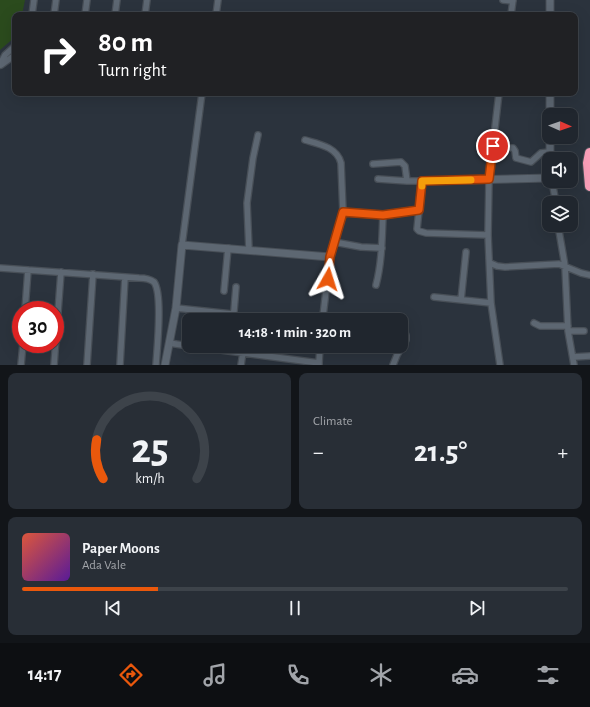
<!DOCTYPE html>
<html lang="en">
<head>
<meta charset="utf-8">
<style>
  body { margin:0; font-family:"Alegreya Sans",sans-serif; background:#282e36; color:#f1f3f6; height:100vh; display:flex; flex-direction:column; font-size:15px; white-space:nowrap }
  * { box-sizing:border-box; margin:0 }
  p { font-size:13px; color:#a2a5aa }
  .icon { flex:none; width:22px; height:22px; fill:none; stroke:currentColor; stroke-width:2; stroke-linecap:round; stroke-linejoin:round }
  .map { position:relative; height:365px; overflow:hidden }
  .sheet { display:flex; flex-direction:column; gap:8px; padding:8px; background:#121519; flex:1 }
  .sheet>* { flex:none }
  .banner { position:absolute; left:12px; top:12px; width:566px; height:84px; border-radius:8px; box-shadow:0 4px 16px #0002,0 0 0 1px #3d434a; background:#202124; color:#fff; overflow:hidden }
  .needle { width:26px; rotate:92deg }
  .controls { position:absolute; left:542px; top:108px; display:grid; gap:8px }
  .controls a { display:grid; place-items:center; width:36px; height:36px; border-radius:8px; background:#20262e; box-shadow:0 4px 16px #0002,0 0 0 1px #3d434a; font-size:20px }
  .speed { position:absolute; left:12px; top:301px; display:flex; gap:8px; font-size:20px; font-weight:700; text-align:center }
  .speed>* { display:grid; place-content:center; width:52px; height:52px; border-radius:50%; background:#20262e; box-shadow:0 4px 16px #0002,0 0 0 1px #3d434a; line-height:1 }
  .speed .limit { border:6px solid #d22; background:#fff; color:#111 }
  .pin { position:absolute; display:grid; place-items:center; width:34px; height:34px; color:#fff; margin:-17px; border:2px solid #fff; border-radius:50%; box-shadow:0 1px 4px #0007 }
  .me { position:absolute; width:44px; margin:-22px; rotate:6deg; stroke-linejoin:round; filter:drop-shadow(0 0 3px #0008) }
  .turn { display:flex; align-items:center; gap:14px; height:84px; padding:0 20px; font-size:18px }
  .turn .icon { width:52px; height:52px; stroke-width:2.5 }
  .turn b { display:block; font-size:28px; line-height:34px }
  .big { font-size:30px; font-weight:700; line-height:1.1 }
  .sheet .tile { flex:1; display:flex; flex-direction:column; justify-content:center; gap:6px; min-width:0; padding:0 14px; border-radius:8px; background:#282e36 }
  .sheet .dial { align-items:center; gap:0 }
  .dial svg { height:104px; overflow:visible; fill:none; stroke:#3d434a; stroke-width:7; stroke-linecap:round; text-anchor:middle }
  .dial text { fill:#f1f3f6; stroke:none }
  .song { display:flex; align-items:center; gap:12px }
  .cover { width:48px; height:48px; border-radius:6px; background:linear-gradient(135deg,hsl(10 70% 55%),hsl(270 70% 35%)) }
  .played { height:4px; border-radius:2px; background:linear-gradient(90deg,#ea580c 25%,#3d434a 25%) }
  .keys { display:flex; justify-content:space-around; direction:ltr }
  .heat { display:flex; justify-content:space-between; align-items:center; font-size:22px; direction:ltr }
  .sheet .tiles { flex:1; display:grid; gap:8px; grid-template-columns:1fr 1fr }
  .tile:last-child { grid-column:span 2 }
  .trip { position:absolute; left:182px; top:313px; width:226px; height:40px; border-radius:8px; background:#20262e; box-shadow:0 4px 16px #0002,0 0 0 1px #3d434a; font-weight:700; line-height:40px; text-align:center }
  .tab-bar { display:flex; height:64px; justify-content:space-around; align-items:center; background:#0d0f12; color:#a2a5aa }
  .tab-bar .icon { width:28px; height:28px }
  .tab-bar .current { color:#ea580c }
  .tab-bar b { font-size:18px; color:#f1f3f6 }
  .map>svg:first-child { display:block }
</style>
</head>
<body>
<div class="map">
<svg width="590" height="365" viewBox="0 0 590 365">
  <rect width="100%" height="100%" fill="#2b333d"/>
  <path fill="#2b4b1d" d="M0 0H25L22 15H15V37L0 50Z"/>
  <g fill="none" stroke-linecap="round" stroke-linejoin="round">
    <g stroke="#484f57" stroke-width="8">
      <path id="minor" d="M503 0 513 1
        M32 15 34 0
        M54 15 56 0
        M85 15 87 0
        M115 15 117 0
        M145 15 147 0
        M216 15 218 0
        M511 15 513 0
        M0 65 5 55 15 46
        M1 65 15 55
        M499 93 489 179 488 235 491 303 500 365
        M305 140C319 144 337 147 341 163L343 212
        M493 147 513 148 515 151 516 158 531 162 541 153 549 152
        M373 164 401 162 405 166 407 181H422
        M378 179 407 181
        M552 181 556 203
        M419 210 417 229 419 231 426 233 488 235
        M558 225 565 266 568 331 574 365
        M334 242 361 247 382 248
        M182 245 202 93
        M249 250 247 203 253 158 258 135
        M490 263 497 266 505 267 559 264 581 273 590 275
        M0 268 139 278C144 278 150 279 154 282 163 294 157 349 156 365
        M376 285C382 262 382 238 383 215
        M224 291 228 248
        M434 297 491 303
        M461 300 466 252
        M176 308 232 314 234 311 236 287
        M25 310 28 270
        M252 320V319
        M327 320 323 316 330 257
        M534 323 540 326H568
        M568 331H584
        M169 343 189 346
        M191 346 319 363V365
        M248 353 249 346
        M573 357 590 356
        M319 363 320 346
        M21 365 23 344
        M54 365 61 272
        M87 365 93 274
        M120 365 125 277
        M241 365 243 352
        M393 365 397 355 406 340V335L401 333"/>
    </g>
    <g stroke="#484f57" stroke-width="9">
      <path id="tertiary" d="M550 0V15
        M550 115V93
        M550 137V159
        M165 365 176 308 182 245 330 257 343 212 383 215 419 210 422 181 549 178"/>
    </g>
    <g stroke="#484f57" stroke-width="12">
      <path id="motorway" d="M590 153 588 163 590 186"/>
    </g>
    <use href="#minor" stroke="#5d6772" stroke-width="5.5"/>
    <use href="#tertiary" stroke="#5d6772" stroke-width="7"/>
    <use href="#motorway" stroke="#f99eb8" stroke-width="10"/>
  </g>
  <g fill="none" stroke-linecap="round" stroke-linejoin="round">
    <g stroke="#983908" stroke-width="10">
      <path id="route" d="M328 279 330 257 343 212 383 215 419 210 422 181 489 179 493 146"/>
    </g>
    <use href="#route" stroke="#ea580c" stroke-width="7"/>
    <path stroke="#f59e0b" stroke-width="7" d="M422 186V181L471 180"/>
  </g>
</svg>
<div class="controls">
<a><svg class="needle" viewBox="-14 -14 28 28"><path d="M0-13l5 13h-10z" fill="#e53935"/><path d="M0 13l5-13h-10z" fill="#a2a5aa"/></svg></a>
<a><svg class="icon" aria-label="sound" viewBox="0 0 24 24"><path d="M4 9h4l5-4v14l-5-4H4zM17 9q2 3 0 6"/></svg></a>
<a><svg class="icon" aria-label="layers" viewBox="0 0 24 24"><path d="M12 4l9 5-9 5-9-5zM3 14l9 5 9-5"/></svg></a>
</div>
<div class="speed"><div class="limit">30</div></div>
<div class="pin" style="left:493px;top:146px;background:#d93025"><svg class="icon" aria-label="arrive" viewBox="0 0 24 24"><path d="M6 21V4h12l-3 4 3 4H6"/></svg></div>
<svg class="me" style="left:328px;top:279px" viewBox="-20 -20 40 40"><path d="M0-17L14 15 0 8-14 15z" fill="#ea580c" stroke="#fff" stroke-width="4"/></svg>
<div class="trip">14:18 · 1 min · 320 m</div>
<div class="banner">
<div class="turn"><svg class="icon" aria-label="right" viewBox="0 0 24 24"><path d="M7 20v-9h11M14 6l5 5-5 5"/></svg><div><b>80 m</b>Turn right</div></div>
</div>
</div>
<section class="sheet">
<div class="tiles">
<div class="tile dial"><svg viewBox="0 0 100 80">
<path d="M14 69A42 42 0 1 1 86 69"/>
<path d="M14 69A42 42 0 0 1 9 39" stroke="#ea580c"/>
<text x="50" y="56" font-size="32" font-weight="700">25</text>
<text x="50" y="72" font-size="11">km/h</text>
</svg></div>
<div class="tile"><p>Climate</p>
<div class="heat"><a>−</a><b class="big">21.5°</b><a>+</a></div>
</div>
<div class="tile">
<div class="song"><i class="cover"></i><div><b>Paper Moons</b><p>Ada Vale</p></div></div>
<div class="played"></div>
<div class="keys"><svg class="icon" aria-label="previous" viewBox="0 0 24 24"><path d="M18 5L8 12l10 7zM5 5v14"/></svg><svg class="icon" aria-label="pause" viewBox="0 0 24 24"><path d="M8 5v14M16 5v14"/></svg><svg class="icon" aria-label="next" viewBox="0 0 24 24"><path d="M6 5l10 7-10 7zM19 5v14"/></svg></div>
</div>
</div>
</section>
<nav class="tab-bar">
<b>14:17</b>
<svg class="icon current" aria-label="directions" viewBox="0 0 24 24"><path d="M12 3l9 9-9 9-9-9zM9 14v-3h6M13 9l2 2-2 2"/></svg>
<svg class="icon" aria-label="music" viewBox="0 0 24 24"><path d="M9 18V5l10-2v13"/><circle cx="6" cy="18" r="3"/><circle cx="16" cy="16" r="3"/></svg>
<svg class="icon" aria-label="phone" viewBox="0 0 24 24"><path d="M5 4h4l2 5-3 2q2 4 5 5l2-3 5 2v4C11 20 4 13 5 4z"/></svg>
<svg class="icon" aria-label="climate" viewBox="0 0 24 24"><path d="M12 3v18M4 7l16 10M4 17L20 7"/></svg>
<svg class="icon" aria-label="car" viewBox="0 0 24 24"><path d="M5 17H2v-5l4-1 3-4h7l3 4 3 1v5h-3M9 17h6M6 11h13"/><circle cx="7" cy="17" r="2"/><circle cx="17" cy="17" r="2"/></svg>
<svg class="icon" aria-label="filters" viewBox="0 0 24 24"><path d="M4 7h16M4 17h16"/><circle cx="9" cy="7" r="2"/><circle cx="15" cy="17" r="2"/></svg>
</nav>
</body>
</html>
